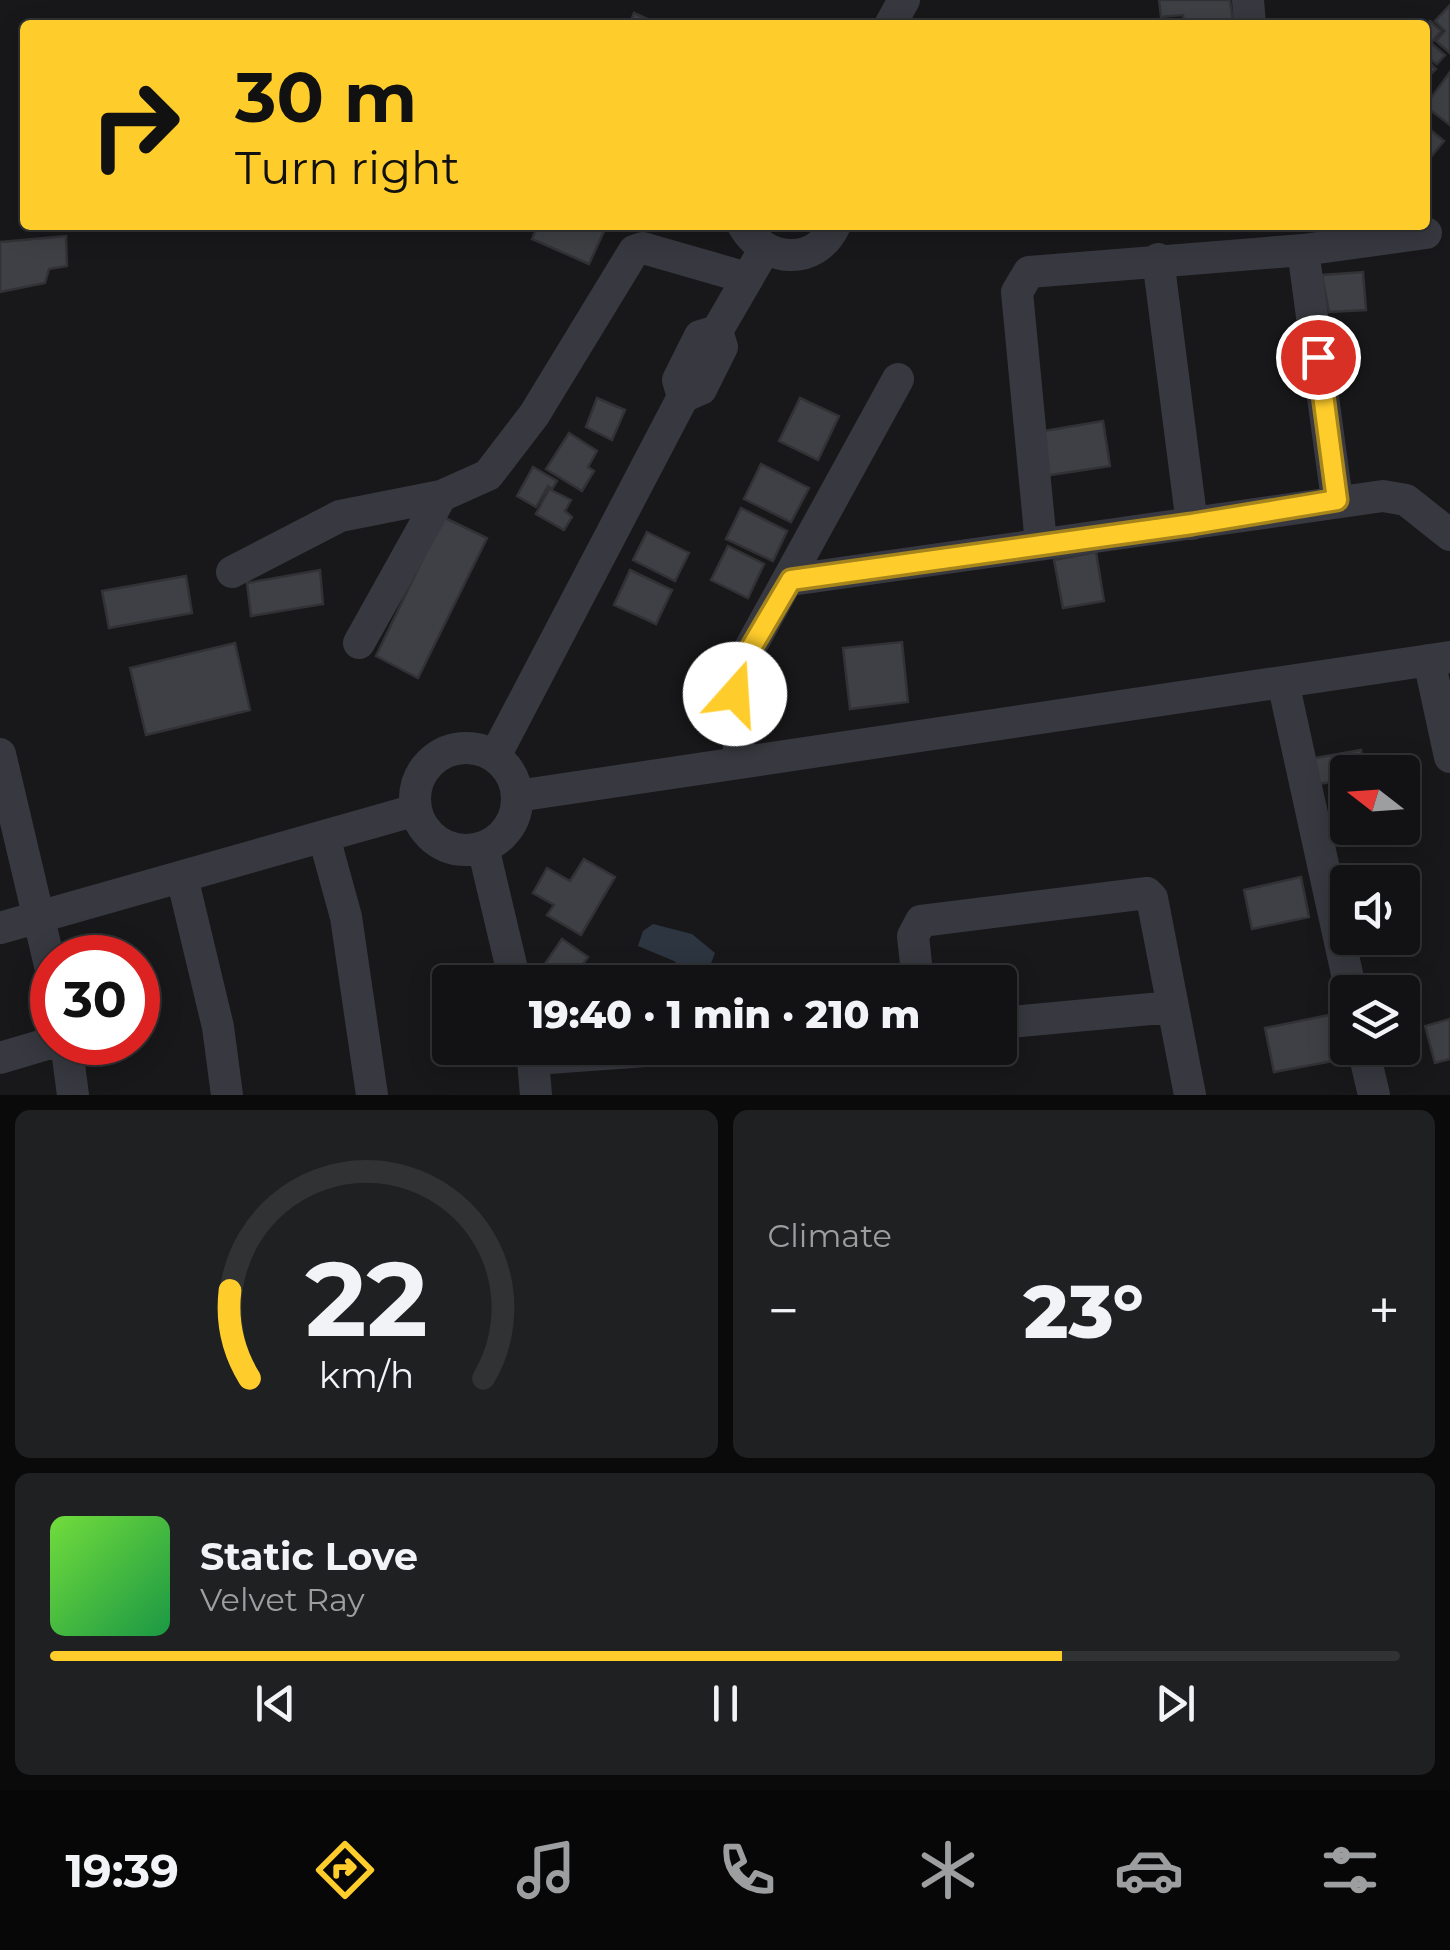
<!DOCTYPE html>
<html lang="en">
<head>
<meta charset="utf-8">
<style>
  body { margin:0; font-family:Montserrat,sans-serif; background:#1f2022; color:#f1f3f6; height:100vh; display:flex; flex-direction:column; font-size:38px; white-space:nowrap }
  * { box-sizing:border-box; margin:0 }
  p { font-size:32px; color:#9c9ea0 }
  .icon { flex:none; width:55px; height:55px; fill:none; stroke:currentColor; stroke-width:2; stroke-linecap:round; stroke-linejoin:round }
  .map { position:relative; height:1095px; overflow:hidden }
  .drawer { display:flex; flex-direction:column; gap:15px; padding:15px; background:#0a0a0b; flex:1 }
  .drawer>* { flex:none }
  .top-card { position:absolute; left:20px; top:20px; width:1410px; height:210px; border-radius:10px; box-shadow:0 5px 25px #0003,0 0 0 2px #313234; background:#ffcd2b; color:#111; overflow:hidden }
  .needle { width:65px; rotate:287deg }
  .fabs { position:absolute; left:1330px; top:755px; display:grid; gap:20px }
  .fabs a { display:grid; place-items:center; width:90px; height:90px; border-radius:10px; background:#121214; box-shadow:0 5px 25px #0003,0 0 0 2px #313234; font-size:50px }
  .speed { position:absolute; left:30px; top:935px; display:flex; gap:20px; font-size:50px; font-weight:700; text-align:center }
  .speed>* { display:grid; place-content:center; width:130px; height:130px; border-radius:50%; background:#121214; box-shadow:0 5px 25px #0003,0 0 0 2px #313234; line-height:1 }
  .speed .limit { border:15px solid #d22; background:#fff; color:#111 }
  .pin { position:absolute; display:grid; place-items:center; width:85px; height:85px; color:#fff; margin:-42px; border:5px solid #fff; border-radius:50%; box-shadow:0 2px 10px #0007 }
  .me { position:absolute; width:110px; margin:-55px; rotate:19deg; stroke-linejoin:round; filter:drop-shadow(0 0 8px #0008) }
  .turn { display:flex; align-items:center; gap:35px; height:210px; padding:0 50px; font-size:45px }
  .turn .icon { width:130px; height:130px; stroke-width:2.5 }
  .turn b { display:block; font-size:70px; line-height:85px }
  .big { font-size:75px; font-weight:800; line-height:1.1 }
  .drawer .tile { flex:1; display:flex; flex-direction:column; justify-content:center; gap:15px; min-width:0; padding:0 35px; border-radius:15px; background:#1f2022 }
  .drawer .dial { align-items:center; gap:0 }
  .dial svg { height:260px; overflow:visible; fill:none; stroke:#313234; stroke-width:7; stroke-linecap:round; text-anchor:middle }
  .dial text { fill:#f1f3f6; stroke:none }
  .song { display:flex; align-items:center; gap:30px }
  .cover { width:120px; height:120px; border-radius:15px; background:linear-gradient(135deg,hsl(100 70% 55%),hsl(140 70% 35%)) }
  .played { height:10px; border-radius:5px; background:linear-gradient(90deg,#ffcd2b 75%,#313234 75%) }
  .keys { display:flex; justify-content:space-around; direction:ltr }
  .heat { display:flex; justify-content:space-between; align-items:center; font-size:55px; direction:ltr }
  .drawer .tiles { flex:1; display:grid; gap:15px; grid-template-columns:1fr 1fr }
  .tile:last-child { grid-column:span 2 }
  .trip { position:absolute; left:432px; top:965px; width:585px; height:100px; border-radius:10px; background:#121214; box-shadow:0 5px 25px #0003,0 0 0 2px #313234; font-weight:800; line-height:100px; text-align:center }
  .tab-bar { display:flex; height:160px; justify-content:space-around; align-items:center; background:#070708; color:#9c9ea0 }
  .tab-bar .icon { width:70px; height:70px }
  .tab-bar .on { color:#ffcd2b }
  .tab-bar b { font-size:45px; color:#f1f3f6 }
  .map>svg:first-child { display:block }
</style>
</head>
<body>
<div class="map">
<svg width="1450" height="1095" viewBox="0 0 1450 1095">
  <rect width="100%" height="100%" fill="#18181a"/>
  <path fill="#2c3540" d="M653 924 692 934 715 953 710 966 693 976 674 961 638 946 643 931Z"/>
  <path fill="#3f4045" stroke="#323236" stroke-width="2.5" d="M1159 0H1230L1233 22 1184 25 1183 15 1161 17Z
    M1450 5V53L1436 41 1445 31 1435 21Z
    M634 13 659 24V25H629Z
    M1430 21 1441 31 1431 43 1445 55 1437 64 1425 56V27Z
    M1427 60 1436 69 1425 80V62Z
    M1450 72V125L1425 106Z
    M1427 127 1444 141 1425 164V129Z
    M538 225H601L606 227 589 264 532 239Z
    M66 236 67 266 49 269 45 283 0 292V242Z
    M1363 272 1366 310 1329 312 1322 275Z
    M597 398 625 410 612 440 586 427Z
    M800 398 839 416 818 460 779 441Z
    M1103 421 1110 466 1044 476 1038 432Z
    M569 433 597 451 588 467 594 471 582 491 546 469Z
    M761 464 809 488 791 522 744 499Z
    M533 467 557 481 552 489 548 486 536 507 517 496Z
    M549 489 571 500 565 511 572 517 564 530 536 514Z
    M741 508 787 531 773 561 726 539Z
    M443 517 487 538 418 678 376 656Z
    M647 532 689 553 675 581 633 560Z
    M728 546 764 564 748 598 711 580Z
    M1096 552 1104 601 1063 608 1054 560Z
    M320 570 323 604 251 616 247 583Z
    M630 570 672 590 656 624 614 605Z
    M186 576 192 613 109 628 102 591Z
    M902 642 908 702 850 709 843 648Z
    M235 643 250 710 146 735 130 668Z
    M1361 750 1365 772H1348V779L1319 784 1315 758Z
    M584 859 615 877 581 935 547 915 554 905 533 893 547 868 570 881Z
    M1301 877 1309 917 1252 929 1244 890Z
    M562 939 588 957 570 982H544L536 977Z
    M1329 1015 1338 1060 1274 1072 1265 1028Z
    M1450 1019V1059L1435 1063 1425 1026Z"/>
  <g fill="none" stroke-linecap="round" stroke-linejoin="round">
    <path stroke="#383940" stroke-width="32" d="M1248 0 1250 25
      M890 25 904 0
      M743 225C764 262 815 268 835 225
      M1303 250 1337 500
      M1158 259 1192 524
      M683 397 678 380 700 336 717 331 764 250
      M1041 544 1017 292 1029 272 1303 250 1426 233
      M232 572 340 516 441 496 488 475 534 415 634 251 643 248 747 278
      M791 580 1383 496 1406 500 1450 535
      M359 643 441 496
      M1429 660 1450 757
      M1283 682 1351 992
      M415 799a51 51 0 1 1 102 0a51 51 0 1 1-102 0Z
      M0 754 52 974
      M495 756 683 397 701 389 722 347 717 331
      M739 763 738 670 898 379
      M517 796 1450 657
      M324 837 346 917 372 1095
      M483 847 515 982
      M182 877 218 1027 227 1095
      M0 928 416 810
      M918 982 913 936 921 921 1147 893 1152 898 1190 1095
      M1000 1023 1172 1007
      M66 1042 73 1095
      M532 1048 536 1095
      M1363 1048 1374 1095
      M0 1058 54 1042
      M535 1059 687 1048"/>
  </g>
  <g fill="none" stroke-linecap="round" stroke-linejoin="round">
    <g stroke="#a6851c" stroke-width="25">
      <path id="route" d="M735 694 738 670 791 580 1192 524 1337 500 1318 357"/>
    </g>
    <use href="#route" stroke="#ffcd2b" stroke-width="18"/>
  </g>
</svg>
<div class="fabs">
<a><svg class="needle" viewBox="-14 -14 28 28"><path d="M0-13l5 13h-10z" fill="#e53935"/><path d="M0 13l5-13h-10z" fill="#9c9ea0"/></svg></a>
<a><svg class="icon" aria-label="sound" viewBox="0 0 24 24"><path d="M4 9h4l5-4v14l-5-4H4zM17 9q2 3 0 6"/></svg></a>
<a><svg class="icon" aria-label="layers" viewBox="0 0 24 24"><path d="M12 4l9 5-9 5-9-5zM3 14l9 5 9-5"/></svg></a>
</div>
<div class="speed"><div class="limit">30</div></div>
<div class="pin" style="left:1318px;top:357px;background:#d93025"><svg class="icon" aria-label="arrive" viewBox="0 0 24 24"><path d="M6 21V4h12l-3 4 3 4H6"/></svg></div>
<svg class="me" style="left:735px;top:694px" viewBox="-20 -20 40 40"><circle r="19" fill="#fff"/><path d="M0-13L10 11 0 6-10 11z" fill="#ffcd2b"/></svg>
<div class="trip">19:40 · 1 min · 210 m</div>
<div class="top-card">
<div class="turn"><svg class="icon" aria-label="right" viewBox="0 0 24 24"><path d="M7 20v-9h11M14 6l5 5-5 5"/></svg><div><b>30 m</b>Turn right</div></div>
</div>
</div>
<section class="drawer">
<div class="tiles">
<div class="tile dial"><svg viewBox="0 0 100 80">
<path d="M14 69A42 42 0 1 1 86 69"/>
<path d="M14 69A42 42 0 0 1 8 42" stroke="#ffcd2b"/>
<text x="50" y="56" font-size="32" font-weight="700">22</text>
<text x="50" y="72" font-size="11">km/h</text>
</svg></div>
<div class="tile"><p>Climate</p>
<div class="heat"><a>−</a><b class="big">23°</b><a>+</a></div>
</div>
<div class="tile">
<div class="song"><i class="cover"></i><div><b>Static Love</b><p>Velvet Ray</p></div></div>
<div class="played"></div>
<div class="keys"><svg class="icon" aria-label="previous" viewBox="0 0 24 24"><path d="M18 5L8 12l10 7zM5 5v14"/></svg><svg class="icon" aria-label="pause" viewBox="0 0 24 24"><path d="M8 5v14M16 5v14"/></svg><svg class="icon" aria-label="next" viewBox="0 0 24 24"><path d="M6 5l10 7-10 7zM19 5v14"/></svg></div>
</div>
</div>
</section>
<nav class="tab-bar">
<b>19:39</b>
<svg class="icon on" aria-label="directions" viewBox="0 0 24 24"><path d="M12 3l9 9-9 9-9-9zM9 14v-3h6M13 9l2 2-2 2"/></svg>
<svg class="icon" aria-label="music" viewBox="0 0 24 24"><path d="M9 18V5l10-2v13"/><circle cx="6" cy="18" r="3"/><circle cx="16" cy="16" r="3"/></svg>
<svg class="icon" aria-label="phone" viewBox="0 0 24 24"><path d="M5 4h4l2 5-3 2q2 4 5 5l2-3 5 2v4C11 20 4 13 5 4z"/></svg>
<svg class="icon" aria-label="climate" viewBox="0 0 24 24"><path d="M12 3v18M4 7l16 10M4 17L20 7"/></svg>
<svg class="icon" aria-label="car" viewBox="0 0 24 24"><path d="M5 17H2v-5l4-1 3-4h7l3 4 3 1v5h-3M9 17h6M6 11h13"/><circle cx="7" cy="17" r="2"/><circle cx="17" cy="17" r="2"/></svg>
<svg class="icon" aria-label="filters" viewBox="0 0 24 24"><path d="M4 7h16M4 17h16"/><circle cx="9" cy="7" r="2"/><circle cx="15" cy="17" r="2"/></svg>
</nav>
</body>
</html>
